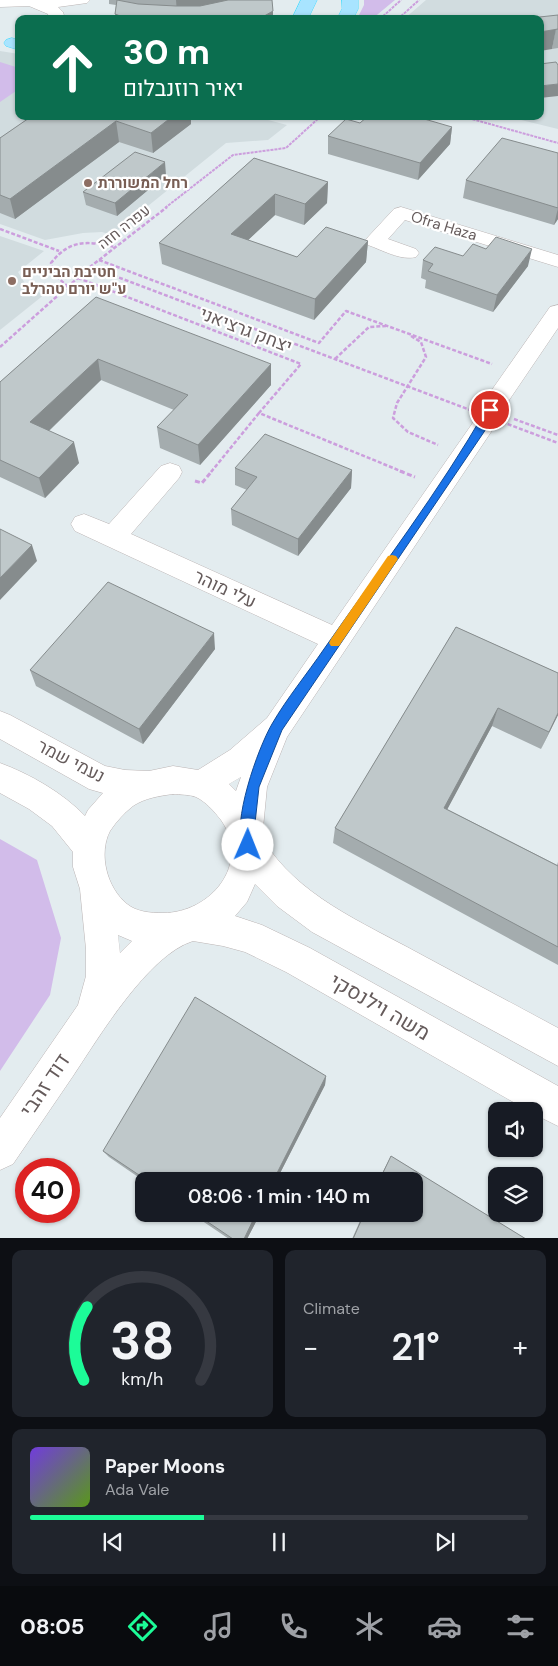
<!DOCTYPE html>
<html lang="en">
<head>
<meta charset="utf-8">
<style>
  body { margin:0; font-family:"DM Sans",Heebo,sans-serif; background:#20242c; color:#f1f3f6; height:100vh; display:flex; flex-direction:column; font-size:19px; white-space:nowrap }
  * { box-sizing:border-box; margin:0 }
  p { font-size:16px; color:#9ea1a6 }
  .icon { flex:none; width:28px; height:28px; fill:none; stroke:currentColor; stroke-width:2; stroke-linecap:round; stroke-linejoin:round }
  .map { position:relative; height:1238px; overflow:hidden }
  .side { display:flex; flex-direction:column; gap:12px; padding:12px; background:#0d0f14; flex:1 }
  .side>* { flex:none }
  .guide { position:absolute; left:15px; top:15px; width:529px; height:105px; border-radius:10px; box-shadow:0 1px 4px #0004; background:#0b6e4f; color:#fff; overflow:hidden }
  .fabs { position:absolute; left:488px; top:1102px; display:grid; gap:10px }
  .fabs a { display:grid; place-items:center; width:55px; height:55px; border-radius:10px; background:#171b24; box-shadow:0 1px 4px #0004; font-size:25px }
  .speed { position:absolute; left:15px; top:1158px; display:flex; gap:10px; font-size:25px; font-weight:700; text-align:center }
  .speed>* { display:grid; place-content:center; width:65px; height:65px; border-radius:50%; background:#171b24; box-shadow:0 1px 4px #0004; line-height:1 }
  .speed .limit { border:8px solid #d22; background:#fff; color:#111 }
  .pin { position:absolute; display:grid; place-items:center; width:42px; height:42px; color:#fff; margin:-21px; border:2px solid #fff; border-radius:50%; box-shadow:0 1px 5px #0007 }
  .me { position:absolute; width:55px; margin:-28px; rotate:1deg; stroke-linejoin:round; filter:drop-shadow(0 0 4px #0008) }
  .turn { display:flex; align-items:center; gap:18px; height:105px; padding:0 25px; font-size:22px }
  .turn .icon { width:65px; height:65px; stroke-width:2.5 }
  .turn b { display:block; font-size:35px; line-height:42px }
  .big { font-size:38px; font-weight:600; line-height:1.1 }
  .side .card { flex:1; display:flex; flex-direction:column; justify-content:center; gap:8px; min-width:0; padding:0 18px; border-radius:10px; background:#20242c }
  .side .dial { align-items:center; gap:0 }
  .dial svg { height:130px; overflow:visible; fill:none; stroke:#363941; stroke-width:7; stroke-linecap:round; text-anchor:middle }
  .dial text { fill:#f1f3f6; stroke:none }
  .song { display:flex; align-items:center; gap:15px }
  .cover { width:60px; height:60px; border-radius:8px; background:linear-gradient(135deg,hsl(260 70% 55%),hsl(90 70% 35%)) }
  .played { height:5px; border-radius:2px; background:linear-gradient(90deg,#1cfc98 35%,#363941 35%) }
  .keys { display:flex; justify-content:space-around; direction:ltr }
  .heat { display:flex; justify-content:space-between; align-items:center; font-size:28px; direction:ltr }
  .side .tiles { flex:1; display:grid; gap:12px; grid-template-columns:1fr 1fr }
  .card:last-child { grid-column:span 2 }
  .trip { position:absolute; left:135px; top:1172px; width:288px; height:50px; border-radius:10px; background:#171b24; box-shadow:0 1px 4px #0004; font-weight:600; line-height:50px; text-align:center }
  .menu { display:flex; height:80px; justify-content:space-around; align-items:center; background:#090b0e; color:#9ea1a6 }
  .menu .icon { width:35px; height:35px }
  .menu .current { color:#1cfc98 }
  .menu b { font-size:22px; color:#f1f3f6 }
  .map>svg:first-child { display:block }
</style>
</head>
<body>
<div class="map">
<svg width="558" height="1239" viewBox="0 0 558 1239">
  <rect width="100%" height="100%" fill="#e3ecef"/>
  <path fill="#d1dcdf" d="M426 0H558V129L505 116H540V19H404Z
    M0 51 19 54V116H253L287 125 268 140 226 143 112 235 102 232 83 233 45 240 0 224Z
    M0 236 44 251 18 272 29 290 45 294 0 330Z"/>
  <path fill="#d2bcea" d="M364 0H395L372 19H357L364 5Z
    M0 62 19 68V89L0 102Z
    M0 839 37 860 61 938 50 995 0 1071Z"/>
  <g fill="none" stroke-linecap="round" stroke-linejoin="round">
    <g stroke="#bbb4b4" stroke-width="1">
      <path id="minor" d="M0 0H90L87 3 58 7 63 12 65 19H49L48 14 29 6 0 7Z
        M401 207 558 255V267L405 220 388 239 416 249 419 253 416 257C401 261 382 250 368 245L365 241 368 237 394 209Z
        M558 305V328L501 412 491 432 287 737 267 787 262 838C297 896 362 922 420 954 466 979 512 1003 558 1028V1066L312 932 277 906 255 884 247 902 235 916 262 925 310 948 558 1086V1126L534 1114V1111H529L286 972 245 952 223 946 193 941C148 955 99 1037 73 1076 53 1105 33 1135 13 1164L0 1170V1118L78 1005 86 976V949L80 889 73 867V852L52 826 29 809 0 793V763C30 774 63 793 85 816L88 810 103 793 89 789 0 739V711L10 715 105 766 125 770 149 771 173 766 198 770 230 750 267 718 318 644 75 531 71 524 75 517 84 514 109 524 161 466 170 463 179 466 182 472 179 478 131 534 332 625 472 424 482 404 550 307ZM241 777 236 791 229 784ZM173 794C180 795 189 794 196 797 206 802 214 811 221 820 252 864 210 913 163 913 150 913 137 912 127 904 107 888 98 854 110 831 116 822 124 813 133 806 145 798 159 796 173 794ZM118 935 132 941 120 953Z"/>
    </g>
    <g stroke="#4cdcff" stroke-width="1">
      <path id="major" d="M301 0H317L308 19H292Z
        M342 0H358V9L353 19H337L342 9Z
        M12 38 19 40V50L6 46 4 43 6 40Z"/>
    </g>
    <path stroke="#cc9edd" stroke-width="2" stroke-dasharray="3 1" stroke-linecap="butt" d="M380 19 401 0
      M398 19 419 0
      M461 116 558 143
      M165 208 233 155 286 148 321 116"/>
    <path stroke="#cc9edd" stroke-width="2.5" stroke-dasharray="4 2" stroke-linecap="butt" d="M0 229 59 251
      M99 260 319 343 346 311 492 364
      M91 267 255 329
      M78 278 301 364 259 413 403 472
      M68 287 53 273 51 263C70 239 87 241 115 247
      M411 336 421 342 426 357 397 403 393 418 408 432 438 445
      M0 347 90 267 167 207
      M335 359 369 327 386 326
      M514 419 558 435
      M211 472 259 413"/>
    <path stroke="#cc9edd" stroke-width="3" stroke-dasharray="5 2.5" stroke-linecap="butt" d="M400 471 415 477
      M195 481 202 483 212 471"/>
    <use href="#minor" fill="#fff" fill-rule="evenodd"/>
    <use href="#major" fill="#a8e4ff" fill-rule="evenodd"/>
    <path stroke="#cc9edd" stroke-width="2.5" stroke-dasharray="4 2" stroke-linecap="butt" d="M255 329 558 443"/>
  </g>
  <path fill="#a4acae" d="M109 0H272L273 17 270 19H115V14L116 5 109 4Z
    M558 15V48L552 49Z
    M32 116H191V124L153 153 119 142 15 219 0 213V138Z
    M360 123 452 127 450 144 418 180 328 154V136Z
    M558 153V219L554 225 463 198 466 180Z
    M254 158 328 182 327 203 304 225 275 215 248 240 297 257 368 241 366 262 314 320 162 264 159 243Z
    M166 175 117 216 86 205 83 192Z
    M463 256 528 266 493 312 425 288 426 280 421 278 423 260Z
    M96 297 271 385 200 465 160 448 157 427 174 410 101 380 49 431 79 463 45 498 0 477V382Z
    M235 468 352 470 351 488 298 556 232 525 231 509 247 490 235 485Z
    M456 627 558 673V715L541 749 492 726 447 809 557 865 558 862V965L333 843 335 828Z
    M215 649 143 744 36 686 30 670Z
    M326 1076 325 1085 276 1181H144L109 1157 103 1151Z
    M391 1156 526 1239H352L363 1214H414V1181H378Z
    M192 1214H260L247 1239H229Z"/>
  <path fill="#868c8d" d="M176 0H240L177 13Z
    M273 11V17L270 19H259Z
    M556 29 552 49 540 51V32Z
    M558 84V96L540 98V86Z
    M173 116H191V124L153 153 151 133Z
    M116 121 119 142 15 219 10 199Z
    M452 127 450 144 418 180 420 163Z
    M165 162 166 175 117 216 115 203Z
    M328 182 327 203 304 225 305 204Z
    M275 194V215L232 255 231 234Z
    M558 208V219L554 225Z
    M368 241 366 262 314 320 315 299Z
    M532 249 528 266 493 312 497 295Z
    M98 359 101 380 36 443 30 422Z
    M271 364V385L200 465 198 445Z
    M74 442 79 463 45 498 39 478Z
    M352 470 351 488 298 556V539Z
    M32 545 37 561 0 600V578Z
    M214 633 215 649 143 744 139 729Z
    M498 708 492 726 440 823 444 808Z
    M558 713V715L541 749 549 732Z
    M326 1076 325 1085 276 1181H273Z
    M256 1214H260L247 1239H244Z"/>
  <path fill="#bfc8ca" stroke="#868c8d" d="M117 0 138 4 176 6H200L228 0H272L273 11 259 19H128L115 14Z
    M558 15V29L540 32V19H521Z
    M556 62 558 65V84L540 86V64Z
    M32 116H173L151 133 116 121 10 199 0 195V138Z
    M368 116H414L452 127 420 163 328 136 346 119 360 123Z
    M502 138 558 153V208L466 180Z
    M135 152 165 162 115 203 83 192Z
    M254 158 328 182 305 204 275 194 231 234 297 257 326 227 368 241 315 299 159 243Z
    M496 237 532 249 497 295 428 271 433 264 423 260 435 247 463 256 473 244 486 249Z
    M96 297 271 364 198 445 157 427 188 395 98 359 30 422 74 442 39 478 0 460V382Z
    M265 434 352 470 298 539 231 509 257 477 235 468Z
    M0 529 32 545 0 578Z
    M108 582 214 633 139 729 30 670Z
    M456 627 558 673V713L549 732 498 708 444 808 558 866V947L335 828Z
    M195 997 326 1076 273 1181H148L103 1151Z
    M391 1156 526 1239H353L364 1214H414V1181H379Z
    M196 1214H256L244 1239H233Z"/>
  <path fill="#1a73e8" stroke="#114b97" d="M490 407 495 410 486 429 282 730 259 787 252 850 248 852 243 850C231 823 258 748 272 724 287 698 307 674 324 649 379 570 439 492 487 408Z"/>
  <path fill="#f59e0b" d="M392 555 396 556 398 559 396 562 339 646H331L329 643 331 639 388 556Z"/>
  <g fill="#8d6e63" stroke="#fff" stroke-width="2">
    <circle cx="88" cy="183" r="5"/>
    <circle cx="12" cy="281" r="5"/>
  </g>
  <g text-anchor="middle" stroke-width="4.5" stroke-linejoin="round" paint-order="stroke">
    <g font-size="15" font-weight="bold" fill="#785e54" stroke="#fff" text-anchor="start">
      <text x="98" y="188">רחל המשוררת</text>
      <text x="22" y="277">חטיבת הביניים<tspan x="22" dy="17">ע"ש יורם טהרלב</tspan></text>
    </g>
    <g font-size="15" fill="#655b5b" stroke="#fff">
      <text transform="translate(444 226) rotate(17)" y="5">Ofra Haza</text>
      <text transform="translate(124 227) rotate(-38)" y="5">עפרה חזה</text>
    </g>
    <g font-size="18" fill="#655b5b" stroke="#fff">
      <text transform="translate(246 330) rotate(21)" y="6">יצחק גרציאני</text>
      <text transform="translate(225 589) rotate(25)" y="6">עלי מוהר</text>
      <text transform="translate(71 761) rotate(27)" y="6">נעמי שמר</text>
    </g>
    <g font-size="21" fill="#655b5b" stroke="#fff">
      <text transform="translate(380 1007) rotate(30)" y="7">משה וילנסקי</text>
      <text transform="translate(45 1085) rotate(-56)" y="7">דוד זהבי</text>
    </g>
  </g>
</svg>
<div class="fabs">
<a><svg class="icon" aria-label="sound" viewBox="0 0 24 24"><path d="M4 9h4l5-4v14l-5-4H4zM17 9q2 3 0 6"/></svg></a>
<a><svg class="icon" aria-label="layers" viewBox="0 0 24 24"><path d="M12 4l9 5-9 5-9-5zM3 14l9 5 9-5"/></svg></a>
</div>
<div class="speed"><div class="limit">40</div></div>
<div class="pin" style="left:490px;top:410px;background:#d93025"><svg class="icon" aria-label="arrive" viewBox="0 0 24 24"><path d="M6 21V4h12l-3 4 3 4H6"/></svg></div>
<svg class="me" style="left:248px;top:845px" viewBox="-20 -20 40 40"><circle r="19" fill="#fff"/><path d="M0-13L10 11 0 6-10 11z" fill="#1a73e8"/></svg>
<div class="trip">08:06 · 1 min · 140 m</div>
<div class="guide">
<div class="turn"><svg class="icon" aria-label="ahead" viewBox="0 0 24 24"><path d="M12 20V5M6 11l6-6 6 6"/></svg><div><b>30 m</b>יאיר רוזנבלום</div></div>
</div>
</div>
<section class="side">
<div class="tiles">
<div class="card dial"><svg viewBox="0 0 100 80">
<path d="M14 69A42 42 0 1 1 86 69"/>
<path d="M14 69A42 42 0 0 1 16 24" stroke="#1cfc98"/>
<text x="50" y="56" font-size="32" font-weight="700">38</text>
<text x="50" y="72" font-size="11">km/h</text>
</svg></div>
<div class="card"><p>Climate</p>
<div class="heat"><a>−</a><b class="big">21°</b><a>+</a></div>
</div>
<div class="card">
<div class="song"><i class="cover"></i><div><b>Paper Moons</b><p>Ada Vale</p></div></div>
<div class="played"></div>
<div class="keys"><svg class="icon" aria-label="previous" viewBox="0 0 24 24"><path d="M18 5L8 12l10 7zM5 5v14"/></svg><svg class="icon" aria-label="pause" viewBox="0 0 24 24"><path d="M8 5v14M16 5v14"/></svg><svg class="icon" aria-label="next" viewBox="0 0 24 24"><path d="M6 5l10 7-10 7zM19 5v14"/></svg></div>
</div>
</div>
</section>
<nav class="menu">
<b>08:05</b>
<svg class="icon current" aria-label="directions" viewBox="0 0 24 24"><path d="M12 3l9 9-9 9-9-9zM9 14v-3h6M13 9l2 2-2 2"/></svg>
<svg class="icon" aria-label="music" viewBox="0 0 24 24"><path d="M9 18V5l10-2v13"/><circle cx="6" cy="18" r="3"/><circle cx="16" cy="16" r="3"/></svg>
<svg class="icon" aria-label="phone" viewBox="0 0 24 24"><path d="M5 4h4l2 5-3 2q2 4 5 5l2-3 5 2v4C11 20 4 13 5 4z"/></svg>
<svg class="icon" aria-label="climate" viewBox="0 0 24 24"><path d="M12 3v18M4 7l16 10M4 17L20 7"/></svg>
<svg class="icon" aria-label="car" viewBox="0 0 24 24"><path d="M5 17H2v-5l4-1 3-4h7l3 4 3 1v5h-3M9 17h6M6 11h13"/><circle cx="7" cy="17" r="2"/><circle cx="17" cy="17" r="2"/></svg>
<svg class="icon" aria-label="filters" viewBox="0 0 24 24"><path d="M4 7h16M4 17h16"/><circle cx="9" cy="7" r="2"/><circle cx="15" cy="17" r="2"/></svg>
</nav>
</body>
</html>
